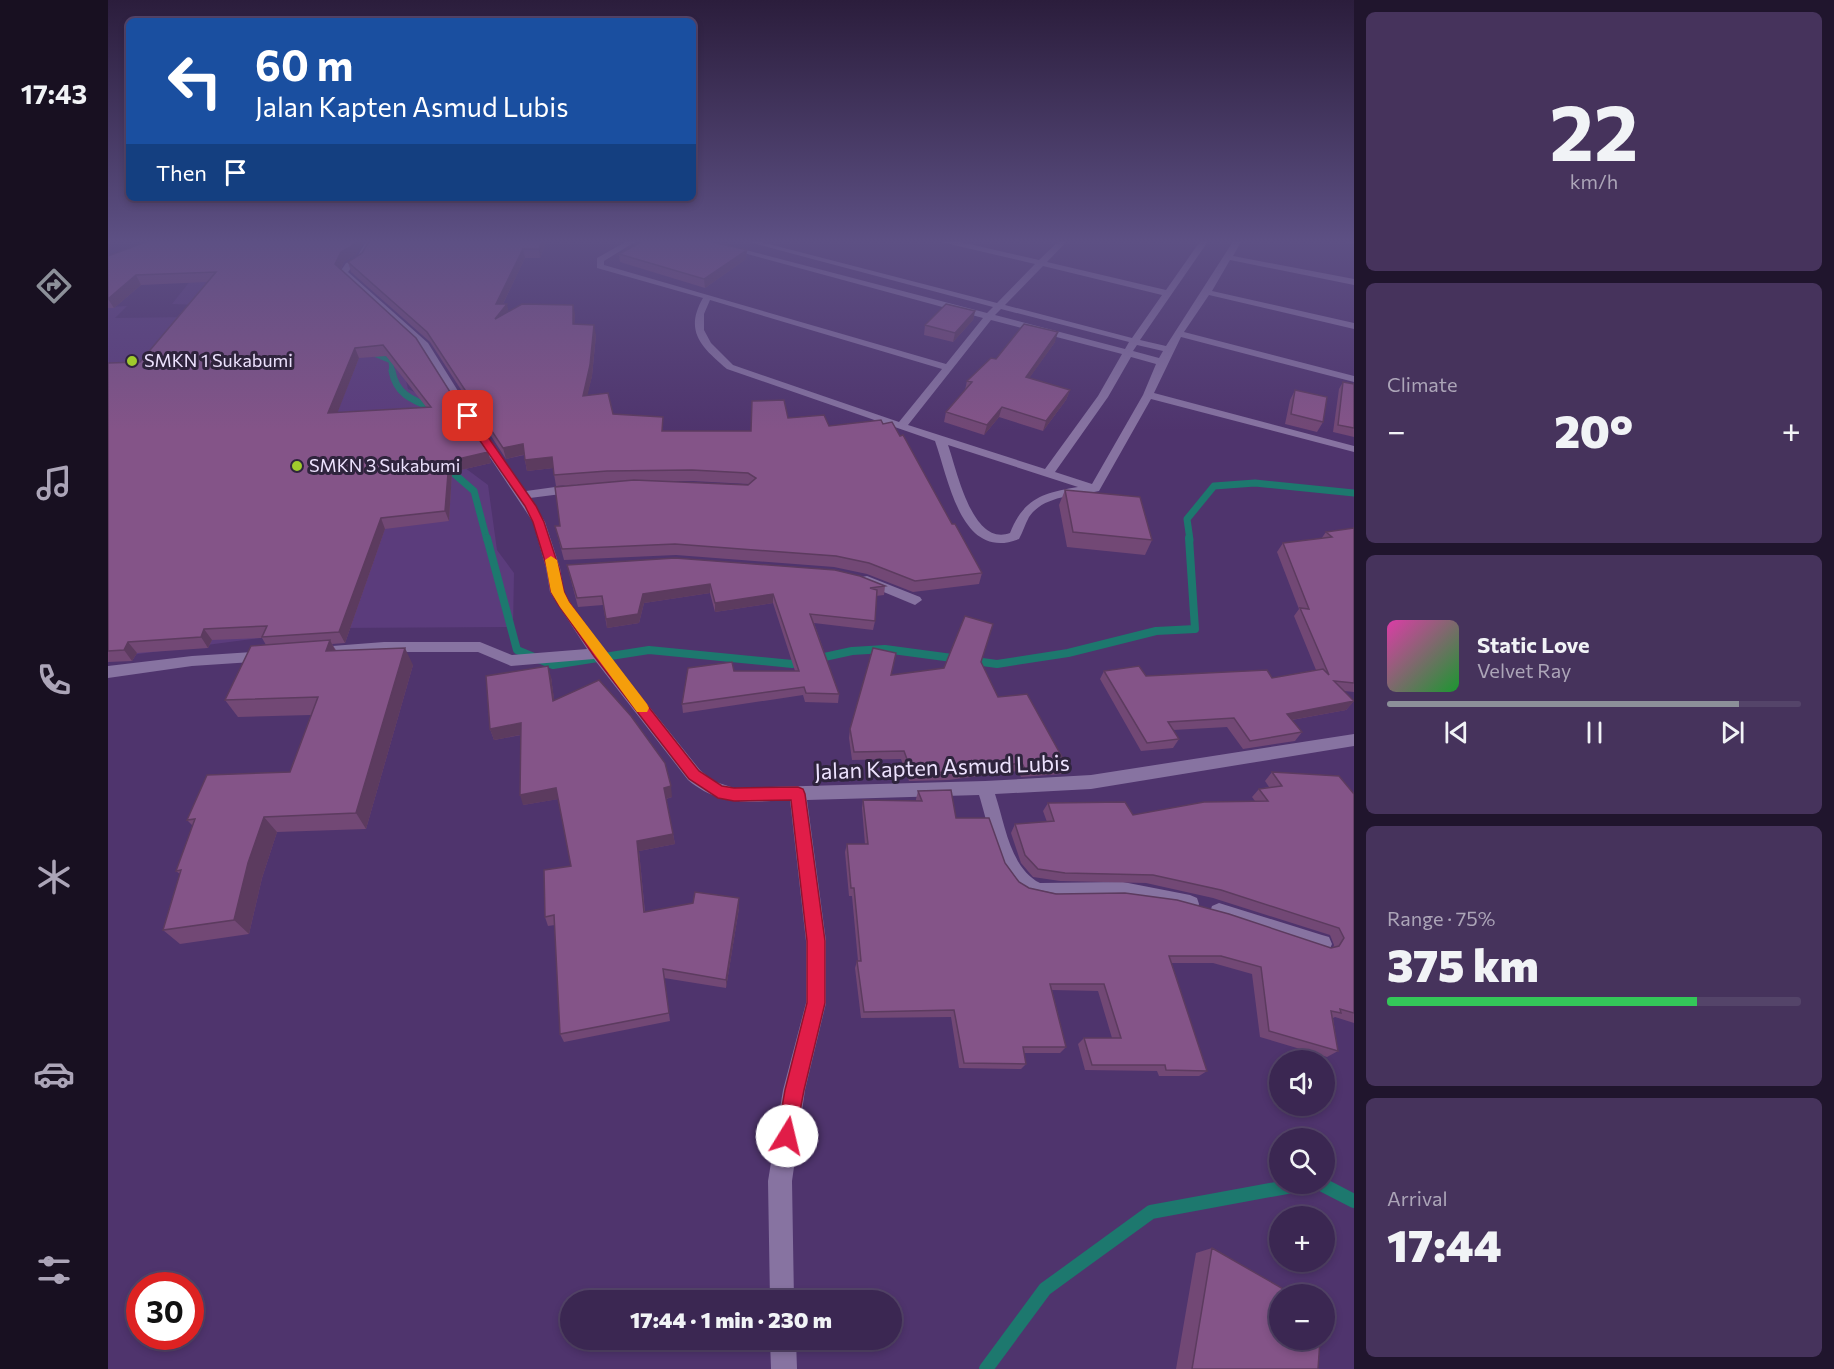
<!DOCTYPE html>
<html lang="en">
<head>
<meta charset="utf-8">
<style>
  body { margin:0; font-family:Commissioner,sans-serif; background:#46335c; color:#f1f3f6; height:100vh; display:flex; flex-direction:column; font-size:22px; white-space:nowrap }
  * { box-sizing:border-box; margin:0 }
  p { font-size:20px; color:#aca5b8 }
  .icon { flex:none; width:33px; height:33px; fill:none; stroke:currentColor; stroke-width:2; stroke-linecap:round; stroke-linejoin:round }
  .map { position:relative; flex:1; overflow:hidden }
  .side { display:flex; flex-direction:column; gap:12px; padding:12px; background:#20152d; width:480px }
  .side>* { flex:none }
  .top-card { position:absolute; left:18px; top:18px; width:570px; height:183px; border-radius:9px; box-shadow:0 3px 9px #0003,0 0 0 2px #544469; background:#1a4fa0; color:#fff; overflow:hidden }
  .controls { position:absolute; left:1161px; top:1050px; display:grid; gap:12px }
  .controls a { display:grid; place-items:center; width:66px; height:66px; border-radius:50%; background:#3b2752; box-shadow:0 3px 9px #0003,0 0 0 2px #544469; font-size:30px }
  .speed { position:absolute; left:18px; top:1272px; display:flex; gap:12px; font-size:30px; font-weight:700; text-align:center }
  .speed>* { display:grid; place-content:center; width:78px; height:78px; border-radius:50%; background:#3b2752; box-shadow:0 3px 9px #0003,0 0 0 2px #544469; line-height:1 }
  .speed .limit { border:9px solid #d22; background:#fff; color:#111 }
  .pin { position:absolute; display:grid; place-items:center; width:51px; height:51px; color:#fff; margin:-26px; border-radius:12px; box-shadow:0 3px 9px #0006 }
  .me { position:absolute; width:66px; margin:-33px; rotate:9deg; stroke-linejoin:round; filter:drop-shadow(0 0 4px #0008) }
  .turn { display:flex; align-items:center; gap:21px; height:126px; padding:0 30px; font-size:27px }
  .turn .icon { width:78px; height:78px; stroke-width:2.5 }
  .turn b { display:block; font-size:42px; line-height:51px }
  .then { display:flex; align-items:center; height:57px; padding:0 30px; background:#0003; gap:12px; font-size:22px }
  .big { font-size:45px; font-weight:800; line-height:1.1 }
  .side .card { flex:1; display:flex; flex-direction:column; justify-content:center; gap:9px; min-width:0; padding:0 21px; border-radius:9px; background:#46335c }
  .side .dial { align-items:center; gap:0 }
  .dial b { font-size:78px; line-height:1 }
  .song { display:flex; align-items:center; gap:18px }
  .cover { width:72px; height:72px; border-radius:9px; background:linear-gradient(135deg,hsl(320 70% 55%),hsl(130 70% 35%)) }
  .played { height:6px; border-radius:3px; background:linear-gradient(90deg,#8c9099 85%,#544469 85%) }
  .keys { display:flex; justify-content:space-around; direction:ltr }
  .heat { display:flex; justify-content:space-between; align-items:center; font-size:33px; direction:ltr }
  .charge { height:9px; border-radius:4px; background:linear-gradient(90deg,#34c759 75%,#544469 0) }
  .trip { position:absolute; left:452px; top:1290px; width:342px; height:60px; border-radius:30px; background:#3b2752; box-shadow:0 3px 9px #0003,0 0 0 2px #544469; font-weight:800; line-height:60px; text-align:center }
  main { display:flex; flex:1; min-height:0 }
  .tab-bar { display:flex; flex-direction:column; width:108px; justify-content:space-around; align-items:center; background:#181021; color:#aca5b8 }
  .tab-bar .icon { width:42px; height:42px }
  .tab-bar .current { color:#8c9099 }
  .tab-bar b { font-size:27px; color:#f1f3f6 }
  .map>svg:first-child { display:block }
</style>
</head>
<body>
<main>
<nav class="tab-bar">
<b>17:43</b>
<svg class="icon current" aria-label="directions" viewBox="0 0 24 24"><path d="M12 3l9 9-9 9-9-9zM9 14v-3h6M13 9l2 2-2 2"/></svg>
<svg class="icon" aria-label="music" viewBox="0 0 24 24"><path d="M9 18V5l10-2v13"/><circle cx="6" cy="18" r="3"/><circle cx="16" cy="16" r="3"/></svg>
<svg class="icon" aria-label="phone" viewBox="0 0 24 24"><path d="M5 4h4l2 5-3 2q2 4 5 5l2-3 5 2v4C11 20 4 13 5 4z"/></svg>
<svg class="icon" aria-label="climate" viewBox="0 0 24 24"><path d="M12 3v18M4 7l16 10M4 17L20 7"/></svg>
<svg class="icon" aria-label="car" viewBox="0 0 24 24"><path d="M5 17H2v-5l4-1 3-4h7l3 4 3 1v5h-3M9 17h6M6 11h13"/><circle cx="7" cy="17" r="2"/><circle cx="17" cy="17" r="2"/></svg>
<svg class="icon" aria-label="filters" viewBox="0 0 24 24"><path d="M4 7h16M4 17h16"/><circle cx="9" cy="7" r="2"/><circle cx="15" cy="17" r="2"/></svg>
</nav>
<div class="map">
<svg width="1246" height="1369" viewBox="0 0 1246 1369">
  <rect width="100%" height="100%" fill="#4f346d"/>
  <path fill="#5b3c7c" d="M114 241 227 318 295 368 300 389 333 404 329 447 380 485 389 550 406 573 405 627 227 628 0 658V307L19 306 7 318 84 317 94 305 64 304Z"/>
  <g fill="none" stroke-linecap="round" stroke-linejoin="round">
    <path stroke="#1d786e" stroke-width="5" d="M265 349 266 354 283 361 284 372"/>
    <path stroke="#1d786e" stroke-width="7" d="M284 371C288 394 304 400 324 408V412
      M336 465 366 491 379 540
      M1082 540 1079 519 1106 486 1147 483 1246 493"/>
    <path stroke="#1d786e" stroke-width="8" d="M379 538 409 650 445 665 541 650 684 664 744 651 777 649 889 664 960 653 1048 631 1087 629 1081 538"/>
    <path stroke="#1d786e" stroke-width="14" d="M1213 1184 1246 1201
      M878 1369 937 1289 1043 1212 1195 1184"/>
    <path fill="#8773a1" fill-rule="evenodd" d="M259 240H267L255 261 244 267 240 272 320 343 375 431 418 491 469 484 475 488 469 492 422 498 437 522 452 568 456 592 461 601 495 649 592 770 605 781 626 788 877 781 983 775 1246 734V746L983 789 887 794C897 824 902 868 932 883L1015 882 1082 895 1089 898 1091 904 1089 910 1082 913C1060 908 1037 901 1015 898 977 895 925 914 899 877 887 860 878 817 871 795L699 800 718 941V1003L697 1090 684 1181 686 1300H662L660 1181 675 1090 698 1003V941L682 800C644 802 612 807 580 780L486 659 403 666 370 652H276L224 656 217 651 224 646 276 642H372L404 655 479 649 442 592 438 568 425 522 365 432 313 347 232 272 238 263 249 257Z
      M521 240H530L496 261V265L838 364 875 318 588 240H599L879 313 885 307 633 240H645L889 303 927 264 833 242 832 240H844L931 260 952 240H960L939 262 1058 290 1093 240H1101L1032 340 1058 346 1126 240H1134L1125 256 1246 279V285L1122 260 1104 291 1246 323V329L1101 295 1076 332 1246 376V382L1073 337 1046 393 1246 446V452L1043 399 991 491C968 496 936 495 921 517 917 524 915 532 911 539 853 562 841 480 827 441L619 369C593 347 576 331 595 298L489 268V258ZM935 266 1054 295 1024 338 897 305ZM602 300 834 369 791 422 625 365 603 343 596 330V314ZM893 309 1021 342 1017 349 887 315ZM883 320 1014 354 990 396 937 469 800 425ZM1029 345 1055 351 1051 358 1025 351ZM1023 357 1048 364 1035 395 984 484 947 472 1000 397ZM840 445 970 487C935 493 916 498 902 533 864 547 849 470 840 445Z
      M1235 240H1246V243L1236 242Z
      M759 576 812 597 814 600 807 605 754 583 752 580 754 577Z
      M158 651 165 656 158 661 84 666 0 678V666L84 656Z
      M1111 903 1214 935 1221 937 1224 944 1221 951 1214 953 1111 921 1104 918 1102 912 1104 906Z
      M662 1340H688L689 1369H663Z"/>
  </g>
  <path fill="#724875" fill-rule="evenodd" d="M43 240H258L247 255 236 262 233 269 380 452 383 463 344 472 341 521 277 529 237 643 224 644 228 650 305 665 258 829 169 832 154 878 141 934 72 944 55 930 72 874 68 871 85 826 79 820 182 772 203 715 130 717 117 700 158 645 154 638 104 640 100 648 29 653 24 661 0 662V363L32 362 99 282 33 285 6 308H0V256ZM278 356 319 408 229 413 251 358Z
    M439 240 432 258H417L395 304 400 312 467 314 466 324 488 335 484 376 479 395 505 414 556 431H643L680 418 721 426 844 524 874 573 871 584 805 592 759 574 726 567 568 555 456 560 447 526H452L509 482 448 486 445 468 419 471 416 455 398 459 322 342 243 272 240 262 254 253ZM550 481H584L641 484 640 485Z
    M639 250 638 259 597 288 512 262 511 254Z
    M867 311 865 320 845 342 816 335 817 325Z
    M947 342 921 378 962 390 958 400 935 431 891 417 876 435 836 422 838 412 857 390 859 381 888 359Z
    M1235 382 1246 384V437L1225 432 1231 389Z
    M1187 390 1215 422 1209 432 1177 424 1182 400Z
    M957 490 1044 540 1037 555 959 547 951 505Z
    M1246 528V692L1236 691 1246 701 1238 710 1184 720 1194 732 1187 741 1135 749 1119 727 1065 730 1071 739 1065 748 1033 751 992 679 996 671 1038 676 1164 678 1208 670 1186 616 1191 609 1169 552 1175 543 1213 539 1218 532Z
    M459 565 777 586 776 595 768 596 767 621 765 630 706 623 731 694 730 703 697 702 695 695 575 713 574 704 626 671H687L665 603 607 612 602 593 536 603 531 623 499 628 495 605 470 607Z
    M873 662 890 697 959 766 954 774 913 777 910 771 840 780 801 781 793 759 744 760 741 738 742 729 783 675 836 668Z
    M443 677 446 700 564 797 558 799 567 844 531 851 537 912 631 898V908L618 988 556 978 562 1021 456 1042 452 1034 447 925 440 926 437 917 463 866 450 799 415 805 413 735 386 740 382 729Z
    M1164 772 1246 794V1023L1227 1017 1225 1018 1230 1051 1219 1057 1152 1037 1144 974 1105 963H1063L1099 1071 1091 1076H1051L1049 1071 977 1070 970 1044 976 1038H1004L990 991 944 990 958 1047 952 1053H916L918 1064 913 1069 851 1068 843 1017 753 1018 747 968 749 961H750L744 896H741L737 852 739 844H757L754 808 755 800 808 801V799L810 791 848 818 897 863 911 882 921 888 1225 948 1226 945 1222 935 1105 898 1038 883 952 881 925 877 913 863 903 833 907 824 939 822 935 811 940 803 1025 815 1147 801 1144 797 1151 789 1161 787 1157 781Z
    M1104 1248 1210 1369H1068L1088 1253Z"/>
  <path fill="#5c3b5f" d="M249 240H258L247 255 236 262 230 274 227 264 233 252Z
    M434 240H439L432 258 431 249Z
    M415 249 417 258 390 314 388 304Z
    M639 250 638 259 597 288 596 279Z
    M28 275 33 285 6 308 0 299Z
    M399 304 401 314 387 319Z
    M465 305 467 314 466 334 465 324Z
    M867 311 865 320 845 342 847 333Z
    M486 325 488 335 484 376 477 406 475 396Z
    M950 332 947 342 915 387 918 377Z
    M247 348 251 358 225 424 220 413Z
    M962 390 958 400 935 431 938 421Z
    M894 407 891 417 876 435 879 425Z
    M415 444 418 454 398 459 395 448Z
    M380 452 383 463 344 472 341 521 337 511 341 461Z
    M444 457 446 468 419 471 417 460Z
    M273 518 277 529 237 643 231 632Z
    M602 584V593L536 603 531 623 499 628 498 619 535 594Z
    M665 594V603L607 612V603Z
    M96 629 104 640 100 648 93 637Z
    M222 640 231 658 218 651Z
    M20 642 29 653 24 661 16 650Z
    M297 648 305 665 258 829 248 813Z
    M440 666 443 677 448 712 445 701Z
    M1246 701 1238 710 1172 722 1179 714Z
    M413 723 417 734 386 740 382 729Z
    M563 786 564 797 557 799 556 788Z
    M448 788 451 799 415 805 412 795Z
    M156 817 169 832 154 878 141 934 126 920 140 863Z
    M565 834 567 844 531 851 537 922 536 912 529 841Z
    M631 898V908L618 988V980Z"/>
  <path fill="#845488" stroke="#5c3b5f" stroke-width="1.5" fill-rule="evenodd" d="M43 240H249L244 246 233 252 227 264 308 338 380 452 341 461 337 511 273 518 231 632 154 637 159 626 96 629 93 637 20 642 16 650 0 651V363L32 362 108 272 28 275 0 299V256ZM275 345 323 407 220 413 247 348Z
    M262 240H434L431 249H415L388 304H399L387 319 414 304 465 305V324L486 325 482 365 475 396 500 393 505 414 555 417 554 431H643L644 401 676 400 680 418 716 415 721 426 773 420 775 424 784 422 792 436 795 435 844 524H847L874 573 807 581 761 563 728 556 567 544 454 549 447 526H452L447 487 526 480 640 485 648 478 640 473 584 470 499 471 446 475 444 457 417 460 415 444 395 448 319 332 240 262 254 253Z
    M537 240H597L639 250 596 279 511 254Z
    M838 304 867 311 847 333 817 325Z
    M916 324 950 332 918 377 962 390 938 421 894 407 879 425 838 412 864 382 859 381 883 358 888 359Z
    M1235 382 1246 384V428L1230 425Z
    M1187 390 1219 397 1215 422 1183 414Z
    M957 490 1032 497 1044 540 965 532Z
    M1246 528V683L1226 681 1246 701 1179 714 1194 732 1142 741 1126 718 1060 722 1071 739 1039 743 996 671 1031 666 1038 676 1159 670 1164 678 1215 669 1221 675 1192 608 1201 609 1175 543 1224 537 1218 532Z
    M567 558 727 570 752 576 777 586 762 588 769 590 767 621 702 614 731 694 698 693 696 687 574 704 580 668 624 662 626 671H691L665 594 607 603 602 584 535 594 530 614 498 619 494 596 469 598 459 565Z
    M857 616 885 624 873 662 890 697 919 694 959 766 917 769 914 763 842 772 804 773 796 751 746 752 742 729 765 648 788 653 783 675 836 668Z
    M222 640 218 651 297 648 248 813 156 817 140 863 126 920 55 930 73 870 68 871 87 819 79 820 99 775 182 772 210 697 117 700 143 646Z
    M440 666 445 701 491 680 523 716 557 763 563 786 556 788 565 834 529 841 536 912 585 903 587 892 631 898 618 980 555 969 561 1013 452 1034 446 915 437 917 436 870 463 866 448 788 412 795 413 723 382 729 378 676Z
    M1164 772 1231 776 1246 794V1013L1232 1009 1233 1013 1223 1011 1230 1051 1161 1031 1153 967 1113 956H1061L1099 1071 1058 1070 1057 1065H984L976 1038H1013L996 984H942L958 1047H915L918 1064 856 1063 846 1010 756 1012 749 961H753L746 888H743L739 844H760L755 800 814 801 810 791 843 790 848 818H881L897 863 911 882 921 888 948 894 1017 893 1069 900 1121 914 1223 948 1231 946 1236 938 1231 928 1113 890 1045 875 957 873 930 869 917 855 907 824 946 821 940 803 1017 802 1025 815 1096 802 1160 801 1151 789 1174 786Z
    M1104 1248 1184 1294H1172V1340H1212L1210 1369H1084Z"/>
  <linearGradient id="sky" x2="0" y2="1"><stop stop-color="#2b1d3c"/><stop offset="0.56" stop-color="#5d5084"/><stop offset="1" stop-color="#5d5084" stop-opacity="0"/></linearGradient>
  <rect width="1246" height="431" fill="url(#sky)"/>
  <path fill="#e11d48" stroke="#92132f" stroke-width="1.5" d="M357 414H364L428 506 436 522 451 568 456 592 461 602 495 649 591 771 614 786 626 788 690 787 695 789 697 794 717 941V1003L696 1090 686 1143 679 1146 672 1143 669 1136 677 1090 699 1003V941L683 800 626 801 610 798 581 779 486 656 450 604 443 592 439 568 425 522 417 506 355 416Z"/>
  <path fill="#f59e0b" d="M443 556 449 560 456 592 461 602 539 704 541 708 539 712H529L452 607 443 592 437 560Z"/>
  <g fill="#9fca2c" stroke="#2f243d" stroke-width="2">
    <circle cx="24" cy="361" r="6"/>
    <circle cx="189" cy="466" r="6"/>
  </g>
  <g text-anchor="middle" stroke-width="6" stroke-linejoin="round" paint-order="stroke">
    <g font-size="18" fill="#ede2fe" stroke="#2f243d" text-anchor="start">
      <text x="36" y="367">SMKN 1 Sukabumi</text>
      <text x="201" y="472">SMKN 3 Sukabumi</text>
    </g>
    <g font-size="22" fill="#ede2fe" stroke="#2f243d">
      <text transform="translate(834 767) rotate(-2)" y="8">Jalan Kapten Asmud Lubis</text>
    </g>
  </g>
</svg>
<div class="controls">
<a><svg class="icon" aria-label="sound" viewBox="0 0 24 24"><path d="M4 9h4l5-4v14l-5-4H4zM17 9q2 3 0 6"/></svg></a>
<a><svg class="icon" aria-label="search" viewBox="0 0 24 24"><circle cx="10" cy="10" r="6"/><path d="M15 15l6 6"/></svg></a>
<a>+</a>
<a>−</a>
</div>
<div class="speed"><div class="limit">30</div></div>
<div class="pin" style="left:360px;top:416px;background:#d93025"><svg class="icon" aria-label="arrive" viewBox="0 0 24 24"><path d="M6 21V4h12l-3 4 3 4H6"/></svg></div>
<svg class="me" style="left:679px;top:1136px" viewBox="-20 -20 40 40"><circle r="19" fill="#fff"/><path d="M0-13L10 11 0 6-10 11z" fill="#e11d48"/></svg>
<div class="trip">17:44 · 1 min · 230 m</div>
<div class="top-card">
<div class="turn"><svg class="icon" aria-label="left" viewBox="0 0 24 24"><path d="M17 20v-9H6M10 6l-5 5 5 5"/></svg><div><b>60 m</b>Jalan Kapten Asmud Lubis</div></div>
<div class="then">Then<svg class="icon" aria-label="arrive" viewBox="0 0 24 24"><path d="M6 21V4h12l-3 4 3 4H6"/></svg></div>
</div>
</div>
<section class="side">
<div class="card dial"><b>22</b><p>km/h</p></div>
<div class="card"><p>Climate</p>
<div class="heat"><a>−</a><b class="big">20°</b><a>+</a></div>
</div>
<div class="card">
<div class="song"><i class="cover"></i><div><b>Static Love</b><p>Velvet Ray</p></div></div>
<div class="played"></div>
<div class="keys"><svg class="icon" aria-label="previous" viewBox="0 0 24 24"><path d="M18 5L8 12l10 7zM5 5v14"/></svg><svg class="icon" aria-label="pause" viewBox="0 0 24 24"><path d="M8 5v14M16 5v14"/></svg><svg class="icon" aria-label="next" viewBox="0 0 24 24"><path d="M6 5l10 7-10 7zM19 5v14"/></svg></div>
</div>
<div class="card"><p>Range · 75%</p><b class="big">375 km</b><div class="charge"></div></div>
<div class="card"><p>Arrival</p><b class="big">17:44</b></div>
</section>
</main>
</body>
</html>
